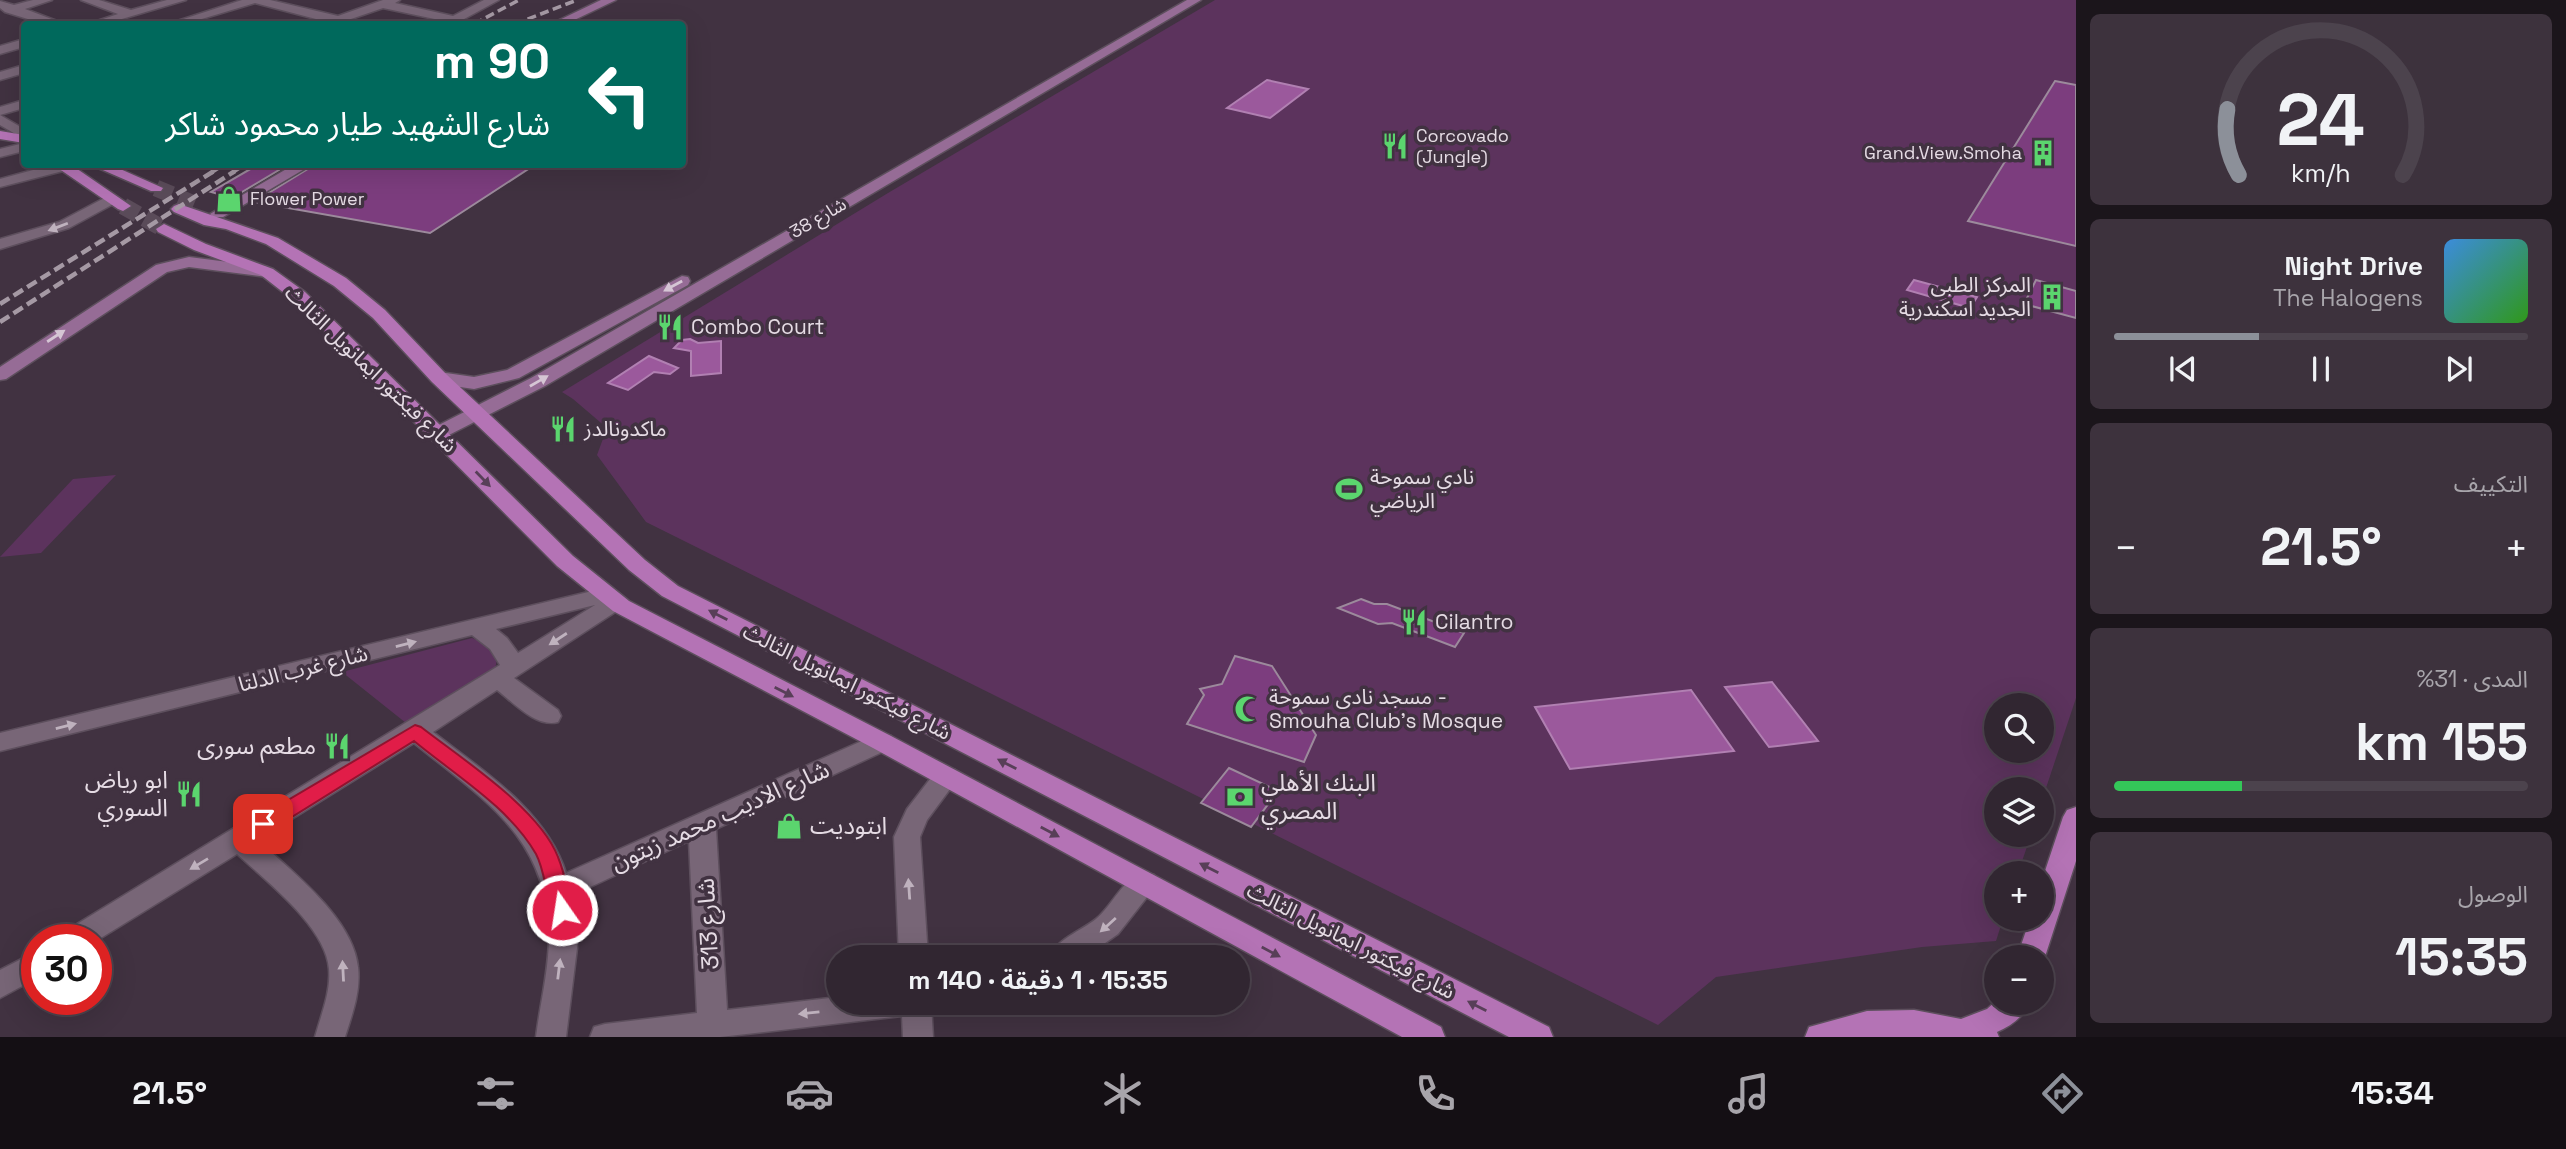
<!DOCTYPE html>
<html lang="ar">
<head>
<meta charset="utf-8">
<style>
  body { margin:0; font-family:"Space Grotesk","Noto Sans Arabic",sans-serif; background:#3d323d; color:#f1f3f6; direction:rtl; height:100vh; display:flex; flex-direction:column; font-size:26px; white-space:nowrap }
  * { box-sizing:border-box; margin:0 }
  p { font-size:23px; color:#a8a5ab }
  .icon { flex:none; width:38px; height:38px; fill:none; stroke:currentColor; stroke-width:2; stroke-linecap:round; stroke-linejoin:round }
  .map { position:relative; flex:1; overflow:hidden; direction:ltr }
  .sheet { display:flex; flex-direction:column; gap:14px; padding:14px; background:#1b151b; width:490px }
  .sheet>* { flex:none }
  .guide { position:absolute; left:21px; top:21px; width:665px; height:147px; border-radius:7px; box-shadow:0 7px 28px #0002,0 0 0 2px #4c434d; direction:rtl; background:#00695c; color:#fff; overflow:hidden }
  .fabs { position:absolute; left:1984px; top:693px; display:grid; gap:14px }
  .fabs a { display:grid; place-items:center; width:70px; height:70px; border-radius:50%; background:#312631; box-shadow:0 7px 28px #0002,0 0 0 2px #4c434d; font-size:35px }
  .speed { position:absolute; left:21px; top:924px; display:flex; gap:14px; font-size:35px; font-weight:700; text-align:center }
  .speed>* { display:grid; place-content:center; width:91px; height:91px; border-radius:50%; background:#312631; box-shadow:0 7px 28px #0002,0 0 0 2px #4c434d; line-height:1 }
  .speed .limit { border:10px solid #d22; background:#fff; color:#111 }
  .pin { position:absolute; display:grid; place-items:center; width:60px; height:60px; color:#fff; margin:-30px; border-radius:14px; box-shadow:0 4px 10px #0006 }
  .me { position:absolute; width:77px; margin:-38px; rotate:347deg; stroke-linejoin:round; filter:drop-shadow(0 0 5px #0008) }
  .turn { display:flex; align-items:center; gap:24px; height:147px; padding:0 21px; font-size:32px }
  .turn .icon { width:91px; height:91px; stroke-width:2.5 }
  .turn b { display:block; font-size:49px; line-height:60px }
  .big { font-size:52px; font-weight:600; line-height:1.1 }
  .sheet .widget { flex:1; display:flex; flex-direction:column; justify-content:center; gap:10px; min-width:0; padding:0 24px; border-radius:10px; background:#3d323d }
  .sheet .dial { align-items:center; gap:0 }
  .dial svg { height:182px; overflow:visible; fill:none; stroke:#4c434d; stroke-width:7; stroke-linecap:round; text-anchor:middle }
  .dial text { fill:#f1f3f6; stroke:none }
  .song { display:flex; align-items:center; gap:21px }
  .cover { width:84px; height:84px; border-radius:10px; background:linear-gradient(135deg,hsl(210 70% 55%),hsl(110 70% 35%)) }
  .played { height:7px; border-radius:4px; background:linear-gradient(90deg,#8c9099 35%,#4c434d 35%) }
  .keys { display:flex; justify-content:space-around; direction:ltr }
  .heat { display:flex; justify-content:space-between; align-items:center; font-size:38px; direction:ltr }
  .charge { height:10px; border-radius:5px; background:linear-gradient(90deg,#34c759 31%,#4c434d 0) }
  .trip { position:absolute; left:826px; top:945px; width:424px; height:70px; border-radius:35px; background:#312631; box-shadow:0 7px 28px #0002,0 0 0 2px #4c434d; font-weight:600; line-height:70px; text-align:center; direction:rtl }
  .menu { display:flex; height:112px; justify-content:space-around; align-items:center; background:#140f14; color:#a8a5ab }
  .menu .icon { width:49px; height:49px }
  .menu .active { color:#8c9099 }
  .menu b { font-size:32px; color:#f1f3f6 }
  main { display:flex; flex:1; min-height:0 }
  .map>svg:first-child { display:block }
</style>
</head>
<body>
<main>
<section class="sheet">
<div class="widget dial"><svg viewBox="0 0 100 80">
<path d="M14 69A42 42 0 1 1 86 69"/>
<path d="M14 69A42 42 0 0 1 9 40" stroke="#8c9099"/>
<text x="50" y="56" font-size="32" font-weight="700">24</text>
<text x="50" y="72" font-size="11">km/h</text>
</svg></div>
<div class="widget">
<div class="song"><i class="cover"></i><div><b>Night Drive</b><p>The Halogens</p></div></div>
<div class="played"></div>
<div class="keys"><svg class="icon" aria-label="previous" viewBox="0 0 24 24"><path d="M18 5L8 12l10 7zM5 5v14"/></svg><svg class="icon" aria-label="pause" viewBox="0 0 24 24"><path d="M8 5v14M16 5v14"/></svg><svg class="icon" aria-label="next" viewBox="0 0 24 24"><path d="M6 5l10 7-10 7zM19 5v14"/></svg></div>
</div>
<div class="widget"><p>التكييف</p>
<div class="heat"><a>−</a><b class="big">21.5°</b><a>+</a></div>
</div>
<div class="widget"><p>المدى · 31%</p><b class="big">155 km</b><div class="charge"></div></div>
<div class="widget"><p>الوصول</p><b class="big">15:35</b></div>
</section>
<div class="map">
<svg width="2076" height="1037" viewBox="0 0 2076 1037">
  <rect width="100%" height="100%" fill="#413241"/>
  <path fill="#5c335d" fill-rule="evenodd" d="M1215 0H2076V698L2042 800V789H1997V835H2031L2018 873H1997V919H2003L1996 941 1922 947 1716 977 1658 1025 646 522 597 455 607 428 573 399 562 392 888 193ZM1997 705H2042V751H1997Z
    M116 475 41 553 0 557 73 479Z
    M472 638 487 644 498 653 495 670 406 723 342 672Z"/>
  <path fill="#9b599c" stroke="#b180b2" stroke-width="2" d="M1267 80 1308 89 1270 118 1227 108Z
    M1914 280 1977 297 1970 308 1907 290Z
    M690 339 698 343 721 341V373L691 376V351L674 348 682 340Z
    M649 356 678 368 670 374 654 372 628 390 608 383Z
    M1772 682 1818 741 1769 747 1725 687Z
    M1691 690 1734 751 1570 769 1535 707Z"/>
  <path fill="#7c3d7e" stroke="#9c8a9c" stroke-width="2" d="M2055 81 2076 85V246L1968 221Z
    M259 164H289L232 198 211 192Z
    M316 164H536L430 233 254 202Z
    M2036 280 2076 291V318L2024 304Z
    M1361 599 1374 604H1387L1464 633 1455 647 1392 623 1378 624 1338 608Z
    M1235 656 1272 666 1316 735 1304 762 1187 724 1204 695 1200 689 1222 684Z
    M1229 768 1278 791 1251 827 1201 803Z"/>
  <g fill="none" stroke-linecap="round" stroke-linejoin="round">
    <path stroke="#5a4b59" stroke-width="17" stroke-dasharray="17 8" stroke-linecap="butt" d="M156 188 194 204
      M123 206 164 229"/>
    <g stroke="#5d4f5d" stroke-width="3">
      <path id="street" d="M33 0H52L25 9 57 21 59 24H44L5 12 0 8V1L14 5Z
        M81 0H99L131 10 167 0H186L105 24H88L118 14Z
        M242 0H270L338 16 383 0H400L395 3 453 16 484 0H499L455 24H441L444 21 383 8 351 19 362 24H335L255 3 185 24H168Z
        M24 39V47L0 54V46Z
        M24 65V73L0 80V72Z
        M24 100V108L0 115 24 129V139L0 125V107Z
        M24 143V151L0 157V149Z
        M55 164H68L69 167 67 170 0 187V179Z
        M112 194 120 199 117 202 69 228 0 249V239L59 222Z
        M605 588 613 590 626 602 623 607 514 678 558 710 561 716 558 722C536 728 513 702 497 690L433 732C482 770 546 810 566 873L873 736 882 733 891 736 895 742 891 748 716 829 727 1010 838 997V1003H931L933 1037H903L902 1016 720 1037H590L594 1027 605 1024 697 1013 689 841 573 895 577 948 566 1037H536C540 1004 549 970 549 936 548 837 484 800 414 743L258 840C292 872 353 918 358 967 361 991 352 1015 345 1037H315C321 1015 331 992 329 969 326 927 266 881 237 854L96 941 60 940 64 932 500 665 490 649 472 635 0 751V733ZM595 605 518 653 507 638 496 629Z
        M946 767 955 770 959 777 927 820 920 837 928 957H899L894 837 907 809 937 770Z
        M1144 872 1154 875 1158 883 1118 934 1085 957H1049C1057 939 1081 931 1096 919 1113 905 1122 879 1144 872Z
        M37 951V978L0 998V970Z"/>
    </g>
    <g stroke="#5d4f5d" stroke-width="3">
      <path id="secondary" d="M601 0H616L566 24H551Z
        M1187 0H1201L545 386 445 437 438 439 428 433 431 429 531 378Z
        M295 164H313L223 217H213L210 214Z
        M189 257 267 267 275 272 267 277 189 267 167 272 6 379 0 380V367L156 265Z
        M682 276 688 277 690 281 688 285 519 378 474 389 439 384 430 378 439 372 474 377 507 370Z"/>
    </g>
    <g stroke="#5d4f5d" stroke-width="3">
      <path id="primary" d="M0 131 24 135V143L0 139Z
        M52 164H70L131 206 123 211 118 209Z
        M89 164H109L163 188 161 191H151Z
        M179 204 278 238 346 278 385 310 446 374 645 560 678 586 1549 1027 1553 1037H1509L662 596 629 570 432 382 373 318 334 286 266 244 226 229 204 225 174 212 171 209 174 206Z
        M164 224 206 244 273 269 305 292 573 556 629 601 891 736 1441 1027 1445 1037H1402L873 748 613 611 557 566 293 300 261 275 194 250 158 232 156 229Z
        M2076 807V861L2042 966V957H2017L2030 919H2042V880L2063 817 2067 810Z
        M1997 1000V1003H2030C2023 1017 2011 1026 1997 1032L1999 1037H1805L1809 1027 1867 1011 1914 1010 1961 1019 1987 1009Z"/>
    </g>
    <use href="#street" fill="#786677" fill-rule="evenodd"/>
    <use href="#secondary" fill="#966c96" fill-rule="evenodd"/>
    <use href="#primary" fill="#b473b5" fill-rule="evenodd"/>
    <path stroke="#a599a4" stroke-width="3.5" stroke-dasharray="9 4.5" stroke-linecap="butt" d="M474 24 519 0
      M515 24 577 0
      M211 173 225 164
      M232 173 246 164"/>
    <path stroke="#a599a4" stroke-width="4.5" stroke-dasharray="11 5" stroke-linecap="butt" d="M0 304 214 171
      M0 322 235 171"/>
  </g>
  <defs><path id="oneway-solid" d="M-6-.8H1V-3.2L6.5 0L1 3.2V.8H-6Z" transform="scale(1.75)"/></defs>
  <g fill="#bfb2be">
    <use href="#oneway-solid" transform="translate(58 227) rotate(159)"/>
    <use href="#oneway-solid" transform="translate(558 639) rotate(147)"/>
    <use href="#oneway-solid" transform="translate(406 644) rotate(-14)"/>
    <use href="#oneway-solid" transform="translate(66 726) rotate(-14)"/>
    <use href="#oneway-solid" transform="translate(199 864) rotate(149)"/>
    <use href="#oneway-solid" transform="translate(909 889) rotate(-94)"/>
    <use href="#oneway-solid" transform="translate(1108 925) rotate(138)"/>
    <use href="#oneway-solid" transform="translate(559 969) rotate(-83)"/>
    <use href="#oneway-solid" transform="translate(343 971) rotate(-93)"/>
    <use href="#oneway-solid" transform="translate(809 1013) rotate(174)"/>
  </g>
  <g fill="#d5c5d4">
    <use href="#oneway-solid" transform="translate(673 286) rotate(151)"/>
    <use href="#oneway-solid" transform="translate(56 336) rotate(-33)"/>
    <use href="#oneway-solid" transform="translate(539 381) rotate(-30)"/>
  </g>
  <g fill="#583f58">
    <use href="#oneway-solid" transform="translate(483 479) rotate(46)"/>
    <use href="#oneway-solid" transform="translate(718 615) rotate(-153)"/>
    <use href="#oneway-solid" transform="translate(784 692) rotate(27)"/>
    <use href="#oneway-solid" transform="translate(1007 764) rotate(-153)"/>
    <use href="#oneway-solid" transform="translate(1050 832) rotate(28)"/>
    <use href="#oneway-solid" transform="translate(1209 868) rotate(-153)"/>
    <use href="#oneway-solid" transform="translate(1271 952) rotate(28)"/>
    <use href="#oneway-solid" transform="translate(1477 1006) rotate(-153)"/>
  </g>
  <path fill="#e11d48" stroke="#92132f" stroke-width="2" d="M415 725 421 727C462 759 540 809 558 857 565 874 568 893 573 910L570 916 562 919 555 916C545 897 546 873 536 854 509 807 455 775 414 741L271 830 263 832 256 830 253 824 256 819Z"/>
  <defs>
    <g id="restaurant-bare" transform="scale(2.1)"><path d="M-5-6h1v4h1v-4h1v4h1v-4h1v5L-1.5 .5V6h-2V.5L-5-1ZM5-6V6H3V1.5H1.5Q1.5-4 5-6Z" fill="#5bd56e" stroke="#413241" stroke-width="2.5" paint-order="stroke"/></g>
    <g id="building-bare" transform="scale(2.1)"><path d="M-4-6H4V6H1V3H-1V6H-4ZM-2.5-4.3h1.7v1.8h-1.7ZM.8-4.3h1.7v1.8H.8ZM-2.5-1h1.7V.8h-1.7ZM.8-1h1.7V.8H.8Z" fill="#5bd56e" stroke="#413241" stroke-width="2.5" paint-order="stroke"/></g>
    <g id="shop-bare" transform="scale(2.1)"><path d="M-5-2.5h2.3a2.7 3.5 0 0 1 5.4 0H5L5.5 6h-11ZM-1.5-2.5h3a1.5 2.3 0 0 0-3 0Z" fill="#5bd56e" stroke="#413241" stroke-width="2.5" paint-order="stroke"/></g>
    <g id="stadium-bare" transform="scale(2.1)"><path d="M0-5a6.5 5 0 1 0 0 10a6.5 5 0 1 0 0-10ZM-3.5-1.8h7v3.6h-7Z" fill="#5bd56e" stroke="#413241" stroke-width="2.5" paint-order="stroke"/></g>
    <g id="mosque-bare" transform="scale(2.1)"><path d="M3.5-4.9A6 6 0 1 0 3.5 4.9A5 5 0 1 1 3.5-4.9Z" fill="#5bd56e" stroke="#413241" stroke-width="2.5" paint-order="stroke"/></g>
    <g id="bank-bare" transform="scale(2.1)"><path d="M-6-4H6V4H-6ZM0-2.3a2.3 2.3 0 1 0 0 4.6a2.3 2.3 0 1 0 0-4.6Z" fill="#5bd56e" stroke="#413241" stroke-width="2.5" paint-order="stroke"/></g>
  </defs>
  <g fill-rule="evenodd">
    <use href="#restaurant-bare" x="1395" y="146"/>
    <use href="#building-bare" x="2043" y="153"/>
    <use href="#shop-bare" x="229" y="199"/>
    <use href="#building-bare" x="2052" y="297"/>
    <use href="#restaurant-bare" x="670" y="327"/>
    <use href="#restaurant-bare" x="563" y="429"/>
    <use href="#stadium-bare" x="1349" y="489"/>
    <use href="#restaurant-bare" x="1414" y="622"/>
    <use href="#mosque-bare" x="1248" y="709"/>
    <use href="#restaurant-bare" x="337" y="746"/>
    <use href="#restaurant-bare" x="189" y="794"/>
    <use href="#bank-bare" x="1240" y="797"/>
    <use href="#shop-bare" x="789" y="826"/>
  </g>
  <g text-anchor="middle" stroke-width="7" stroke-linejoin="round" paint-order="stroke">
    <g font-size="18" fill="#e5dbe4" stroke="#413241" text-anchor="start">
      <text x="1416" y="142">Corcovado<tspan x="1416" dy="21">(Jungle)</tspan></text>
      <text x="2022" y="159" text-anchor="end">Grand.View.Smoha</text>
      <text x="250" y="205">Flower Power</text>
    </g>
    <g font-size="18" fill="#e5dbe4" stroke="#413241">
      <text transform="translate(818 218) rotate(-30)" y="6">شارع 38</text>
    </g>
    <g font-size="21" fill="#e5dbe4" stroke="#413241" text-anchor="start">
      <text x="2031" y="292" text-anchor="end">المركز الطبى<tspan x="2031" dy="24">الجديد اسكندرية</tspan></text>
      <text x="691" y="334">Combo Court</text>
      <text x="584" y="436">ماكدونالدز</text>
      <text x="1370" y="484">نادي سموحة<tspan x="1370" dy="24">الرياضي</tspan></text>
      <text x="1435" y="629">Cilantro</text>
      <text x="1269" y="704">مسجد نادى سموحة -<tspan x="1269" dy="24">Smouha Club's Mosque</tspan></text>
    </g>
    <g font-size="21" fill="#e5dbe4" stroke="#413241">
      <text transform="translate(371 369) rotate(44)" y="7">شارع فيكتور ايمانويل الثالث</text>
      <text transform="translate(303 669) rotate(-14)" y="7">شارع غرب الدلتا</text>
      <text transform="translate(847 682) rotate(27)" y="7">شارع فيكتور ايمانويل الثالث</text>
      <text transform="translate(1351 941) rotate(27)" y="7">شارع فيكتور ايمانويل الثالث</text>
    </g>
    <g font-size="24" fill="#e5dbe4" stroke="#413241" text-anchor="end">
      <text x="316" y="754">مطعم سورى</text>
      <text x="168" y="788">ابو رياض<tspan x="168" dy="28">السوري</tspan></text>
      <text x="1261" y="791" text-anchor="start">البنك الأهلي<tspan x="1261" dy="28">المصري</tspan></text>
      <text x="810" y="834" text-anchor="start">ابتوديت</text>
    </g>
    <g font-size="24" fill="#e5dbe4" stroke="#413241">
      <text transform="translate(720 816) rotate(-24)" y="8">شارع الاديب محمد زيتون</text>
      <text transform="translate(708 924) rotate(-93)" y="8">شارع 313</text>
    </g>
  </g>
</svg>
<div class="fabs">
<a><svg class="icon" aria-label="search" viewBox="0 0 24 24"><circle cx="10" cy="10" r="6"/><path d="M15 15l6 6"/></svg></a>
<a><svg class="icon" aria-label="layers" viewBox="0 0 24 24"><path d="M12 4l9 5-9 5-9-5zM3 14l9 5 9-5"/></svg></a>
<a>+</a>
<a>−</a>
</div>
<div class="speed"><div class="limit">30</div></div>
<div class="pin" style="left:263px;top:824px;background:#d93025"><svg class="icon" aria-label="arrive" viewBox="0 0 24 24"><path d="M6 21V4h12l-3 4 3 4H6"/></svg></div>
<svg class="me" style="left:562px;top:910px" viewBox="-20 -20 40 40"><circle r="17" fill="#e11d48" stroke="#fff" stroke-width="3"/><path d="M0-11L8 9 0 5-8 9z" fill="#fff"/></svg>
<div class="trip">15:35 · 1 دقيقة · 140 m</div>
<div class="guide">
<div class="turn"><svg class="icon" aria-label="left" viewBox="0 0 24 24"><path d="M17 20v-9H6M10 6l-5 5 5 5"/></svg><div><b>90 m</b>شارع الشهيد طيار محمود شاكر</div></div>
</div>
</div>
</main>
<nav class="menu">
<b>15:34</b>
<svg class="icon active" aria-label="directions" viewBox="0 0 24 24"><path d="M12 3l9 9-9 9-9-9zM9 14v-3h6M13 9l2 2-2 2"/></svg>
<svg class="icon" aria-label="music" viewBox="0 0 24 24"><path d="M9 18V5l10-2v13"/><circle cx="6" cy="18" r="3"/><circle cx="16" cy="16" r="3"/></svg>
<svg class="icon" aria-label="phone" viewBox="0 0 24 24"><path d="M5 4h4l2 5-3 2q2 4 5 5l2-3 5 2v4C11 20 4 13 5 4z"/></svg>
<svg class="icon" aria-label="climate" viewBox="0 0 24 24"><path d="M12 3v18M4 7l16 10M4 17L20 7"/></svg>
<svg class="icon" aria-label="car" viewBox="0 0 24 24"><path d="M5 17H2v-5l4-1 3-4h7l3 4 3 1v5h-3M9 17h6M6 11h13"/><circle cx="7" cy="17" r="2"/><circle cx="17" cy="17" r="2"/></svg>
<svg class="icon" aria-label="filters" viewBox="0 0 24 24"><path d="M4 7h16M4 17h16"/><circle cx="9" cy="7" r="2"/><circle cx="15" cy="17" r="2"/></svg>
<b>21.5°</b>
</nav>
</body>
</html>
